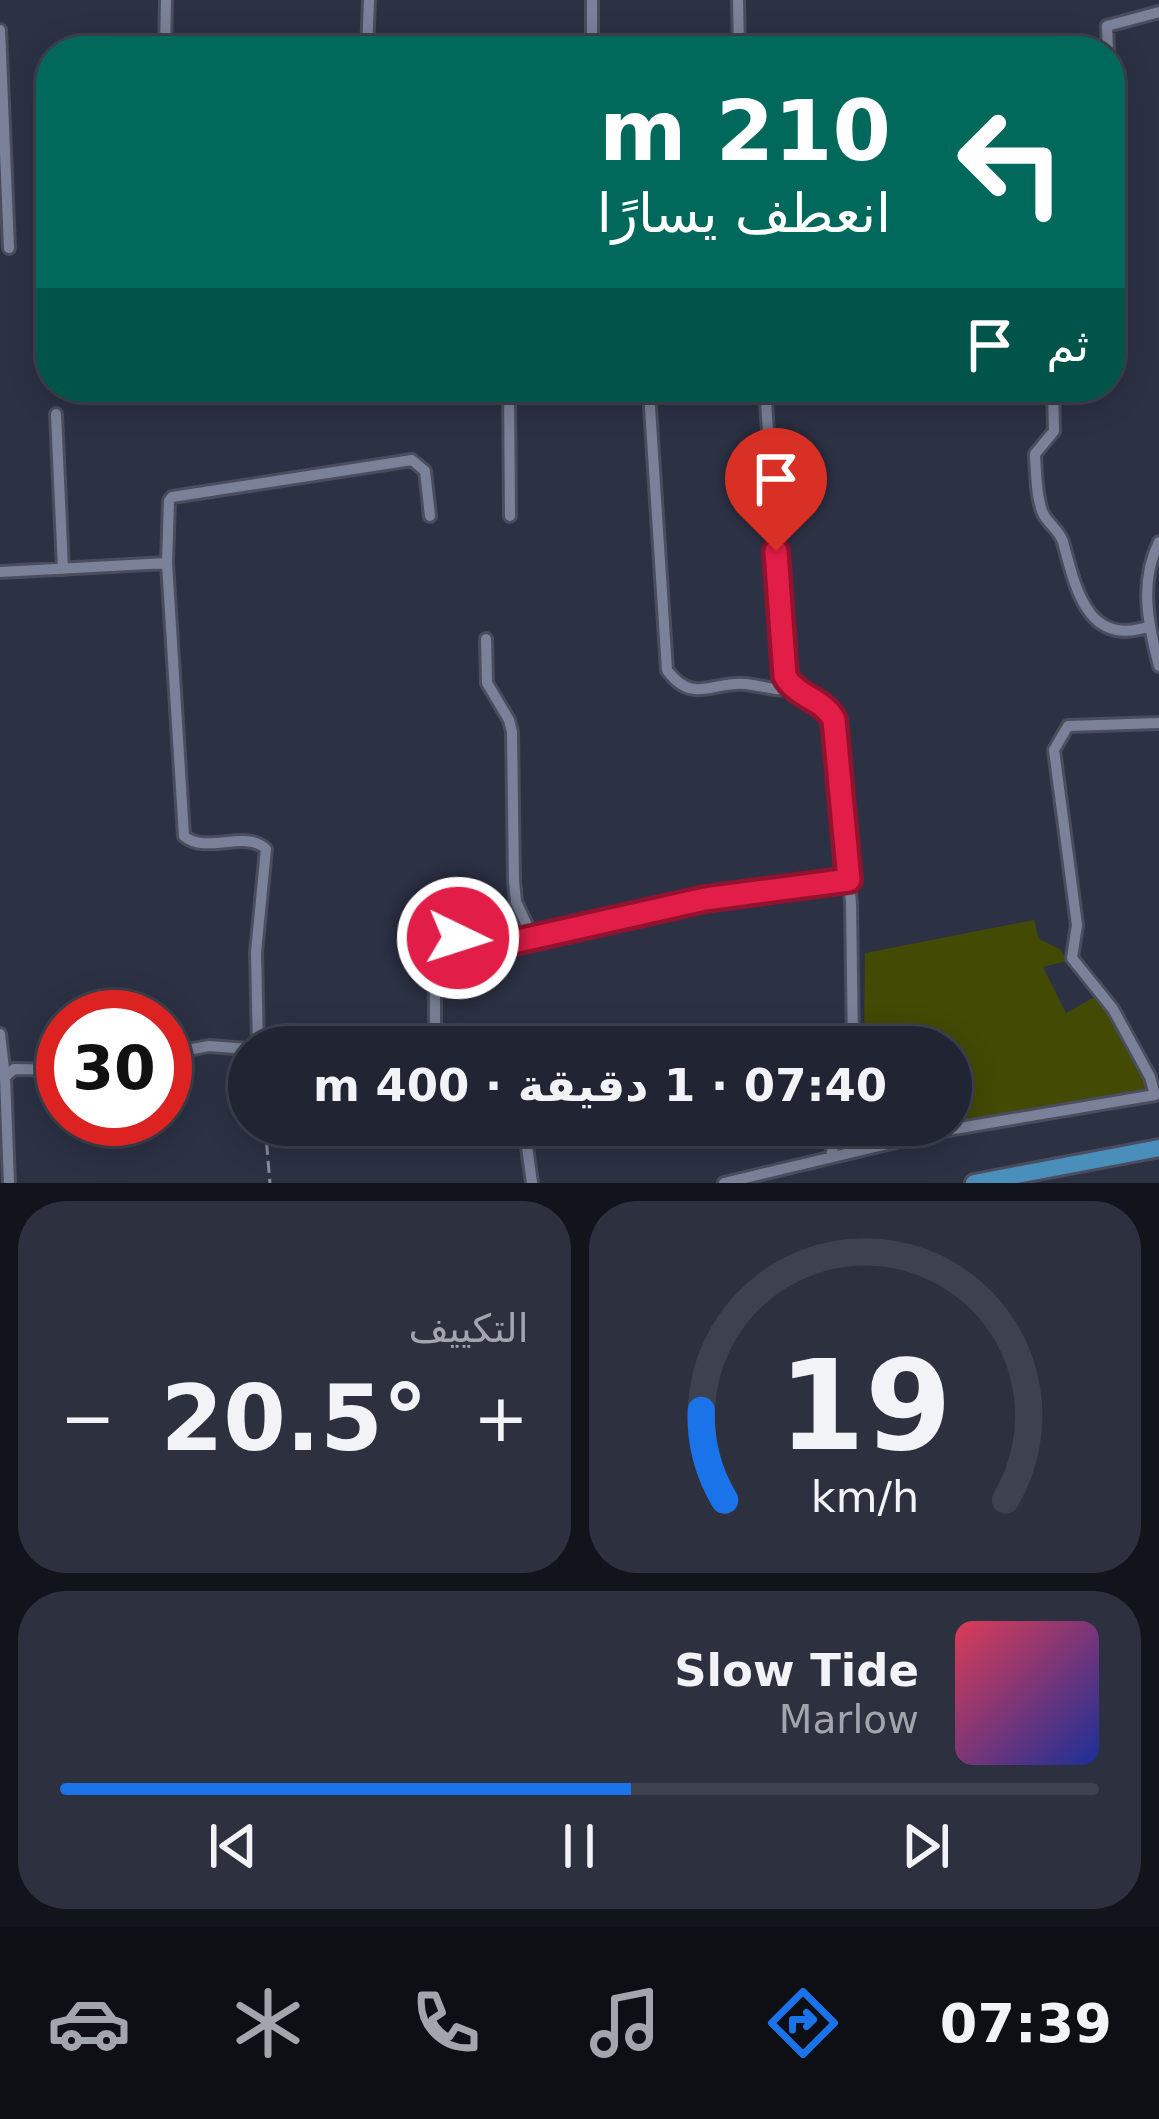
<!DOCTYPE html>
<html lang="ar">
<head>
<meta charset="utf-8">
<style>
  body { margin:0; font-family:"DejaVu Sans","Noto Naskh Arabic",sans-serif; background:#2d313f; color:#f1f3f6; direction:rtl; height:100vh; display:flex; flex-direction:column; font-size:45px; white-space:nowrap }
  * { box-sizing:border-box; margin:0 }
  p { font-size:39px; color:#a2a5ac }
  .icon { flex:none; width:66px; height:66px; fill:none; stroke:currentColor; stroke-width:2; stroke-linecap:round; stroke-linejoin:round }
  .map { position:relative; height:1183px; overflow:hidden; direction:ltr }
  .drawer { display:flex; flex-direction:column; gap:18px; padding:18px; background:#12141c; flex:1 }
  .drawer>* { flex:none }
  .banner { position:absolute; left:36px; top:36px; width:1089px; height:366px; border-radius:48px; box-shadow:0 6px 30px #0003,0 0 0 3px #3e424e; direction:rtl; background:#00695c; color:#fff; overflow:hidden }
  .speed { position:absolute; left:36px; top:990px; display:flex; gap:24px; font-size:60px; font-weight:700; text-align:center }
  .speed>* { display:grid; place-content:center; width:156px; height:156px; border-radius:50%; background:#212533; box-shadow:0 6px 30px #0003,0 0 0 3px #3e424e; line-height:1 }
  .speed .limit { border:18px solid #d22; background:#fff; color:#111 }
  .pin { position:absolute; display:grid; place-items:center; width:102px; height:102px; color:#fff; margin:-123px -51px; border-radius:50% 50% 50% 0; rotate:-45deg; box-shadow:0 0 12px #0007 }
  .pin .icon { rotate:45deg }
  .me { position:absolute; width:132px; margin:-66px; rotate:94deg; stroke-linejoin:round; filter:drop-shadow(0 0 9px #0008) }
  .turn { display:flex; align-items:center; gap:42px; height:252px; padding:0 36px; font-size:54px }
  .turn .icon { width:156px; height:156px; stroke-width:2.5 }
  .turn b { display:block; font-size:84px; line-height:102px }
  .then { display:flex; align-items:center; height:114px; padding:0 36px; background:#0003; gap:24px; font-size:45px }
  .big { font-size:90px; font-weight:700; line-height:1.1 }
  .drawer .card { flex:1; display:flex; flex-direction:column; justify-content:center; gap:18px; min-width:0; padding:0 42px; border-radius:48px; background:#2d313f }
  .drawer .dial { align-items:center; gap:0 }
  .dial svg { height:312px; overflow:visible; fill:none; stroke:#3e424e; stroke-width:7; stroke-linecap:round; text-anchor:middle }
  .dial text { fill:#f1f3f6; stroke:none }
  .song { display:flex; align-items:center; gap:36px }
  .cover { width:144px; height:144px; border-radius:18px; background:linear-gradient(135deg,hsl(350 70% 55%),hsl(230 70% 35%)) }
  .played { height:12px; border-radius:6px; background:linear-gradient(90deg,#1a73e8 55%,#3e424e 55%) }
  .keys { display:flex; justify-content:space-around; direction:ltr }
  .heat { display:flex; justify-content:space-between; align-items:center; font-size:66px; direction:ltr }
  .drawer .tiles { flex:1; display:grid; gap:18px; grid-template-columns:1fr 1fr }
  .card:last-child { grid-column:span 2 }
  .trip { position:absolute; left:228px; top:1026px; width:744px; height:120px; border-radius:60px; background:#212533; box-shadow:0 6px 30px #0003,0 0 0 3px #3e424e; font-weight:700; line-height:120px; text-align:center; direction:rtl }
  .dock { display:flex; height:192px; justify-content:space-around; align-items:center; background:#0d0f14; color:#a2a5ac }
  .dock .icon { width:84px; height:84px }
  .dock .on { color:#1a73e8 }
  .dock b { font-size:54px; color:#f1f3f6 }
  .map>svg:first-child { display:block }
</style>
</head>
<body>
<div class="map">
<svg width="1159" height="1183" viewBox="0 0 1159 1183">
  <rect width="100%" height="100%" fill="#2c3144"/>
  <path fill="#434a04" d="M1034 920 1039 939 1060 949 1067 961 1043 967 1066 1013 1096 996 1121 1031 1152 1094 951 1123V1047H864L865 953Z"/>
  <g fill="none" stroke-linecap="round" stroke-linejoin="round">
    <g stroke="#494d5d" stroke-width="16">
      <path id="street" d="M592 0V51
        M738 0 739 51
        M0 30 9 248
        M165 51 166 0
        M367 51 369 0
        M1108 51 1107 26 1159 12
        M1110 65 1117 103 1110 115
        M509 387 510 516
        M765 387 784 671C793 696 823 697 834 720L851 903 853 1047
        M1053 387 1054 431 1035 454C1036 472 1036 494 1042 511 1046 523 1059 529 1063 542 1075 585 1086 649 1150 626
        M649 392 667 670C693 706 715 680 746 684 764 686 776 692 794 688
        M56 414 63 569
        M1159 542C1139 582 1148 624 1159 666
        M0 572 167 563
        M486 639 487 683 509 720 512 732 514 881 516 902 533 938 705 899 849 881
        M0 1034 5 1077
        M258 1047 256 952 266 849C245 829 206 855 184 836L167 563 169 501 172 497 412 460 425 471 430 516
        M435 1047V940L443 935 496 947 533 938
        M165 1054 209 1046 249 1049
        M524 1125 532 1183
        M831 1156 838 1125
        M9 1183 5 1077 14 1069 63 1070
        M724 1183 942 1131 1155 1095 1150 1077 1113 1009 1072 958 1077 925 1054 750 1068 726 1159 723"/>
    </g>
    <g stroke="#494d5d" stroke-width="22">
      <path id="primary" d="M974 1183 1159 1148"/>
    </g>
    <path stroke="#888c9c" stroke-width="3" stroke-dasharray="12 6" stroke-linecap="butt" d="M265 1125 270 1183"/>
    <use href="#street" stroke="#7b8198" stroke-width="10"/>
    <use href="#primary" stroke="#4a8fbc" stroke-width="16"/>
  </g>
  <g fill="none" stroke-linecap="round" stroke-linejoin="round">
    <g stroke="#92132f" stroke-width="30">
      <path id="route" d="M458 938 496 946 705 899 849 880 834 720C824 699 796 697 785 676L776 551"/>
    </g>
    <use href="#route" stroke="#e11d48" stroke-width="21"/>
  </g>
</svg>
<div class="speed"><div class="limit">30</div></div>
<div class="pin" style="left:776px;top:551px;background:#d93025"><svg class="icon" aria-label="arrive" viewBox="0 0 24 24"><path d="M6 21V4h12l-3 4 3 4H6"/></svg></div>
<svg class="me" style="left:458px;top:938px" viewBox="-20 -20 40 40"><circle r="17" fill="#e11d48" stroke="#fff" stroke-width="3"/><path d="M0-11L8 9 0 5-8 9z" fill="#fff"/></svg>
<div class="trip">07:40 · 1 دقيقة · 400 m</div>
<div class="banner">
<div class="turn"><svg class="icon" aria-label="left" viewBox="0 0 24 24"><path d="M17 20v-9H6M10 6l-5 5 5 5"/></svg><div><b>210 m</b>انعطف يسارًا</div></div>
<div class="then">ثم<svg class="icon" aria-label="arrive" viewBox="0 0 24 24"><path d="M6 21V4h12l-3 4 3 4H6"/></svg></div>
</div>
</div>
<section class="drawer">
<div class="tiles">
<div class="card dial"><svg viewBox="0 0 100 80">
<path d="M14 69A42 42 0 1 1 86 69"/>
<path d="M14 69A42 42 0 0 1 8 46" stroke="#1a73e8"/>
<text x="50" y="56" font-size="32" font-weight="700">19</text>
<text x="50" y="72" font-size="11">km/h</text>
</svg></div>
<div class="card"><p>التكييف</p>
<div class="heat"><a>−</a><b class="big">20.5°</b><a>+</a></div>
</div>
<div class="card">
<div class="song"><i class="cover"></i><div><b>Slow Tide</b><p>Marlow</p></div></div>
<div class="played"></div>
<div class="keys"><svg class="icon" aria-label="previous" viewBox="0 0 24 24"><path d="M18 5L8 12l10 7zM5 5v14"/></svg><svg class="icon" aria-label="pause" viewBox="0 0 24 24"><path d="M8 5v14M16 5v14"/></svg><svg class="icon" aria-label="next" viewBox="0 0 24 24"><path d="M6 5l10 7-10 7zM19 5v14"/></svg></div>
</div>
</div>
</section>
<nav class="dock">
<b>07:39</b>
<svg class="icon on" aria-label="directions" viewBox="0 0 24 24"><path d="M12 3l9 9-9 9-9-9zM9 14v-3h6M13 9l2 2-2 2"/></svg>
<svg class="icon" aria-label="music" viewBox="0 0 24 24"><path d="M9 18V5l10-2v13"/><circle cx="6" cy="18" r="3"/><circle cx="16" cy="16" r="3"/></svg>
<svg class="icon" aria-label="phone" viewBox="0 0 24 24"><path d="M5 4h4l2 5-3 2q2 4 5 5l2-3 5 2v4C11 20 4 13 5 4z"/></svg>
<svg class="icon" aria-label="climate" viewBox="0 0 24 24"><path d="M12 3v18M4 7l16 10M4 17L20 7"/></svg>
<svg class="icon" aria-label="car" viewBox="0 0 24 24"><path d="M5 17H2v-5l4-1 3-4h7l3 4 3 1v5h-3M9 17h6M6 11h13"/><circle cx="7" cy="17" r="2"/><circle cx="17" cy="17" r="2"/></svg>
</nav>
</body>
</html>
